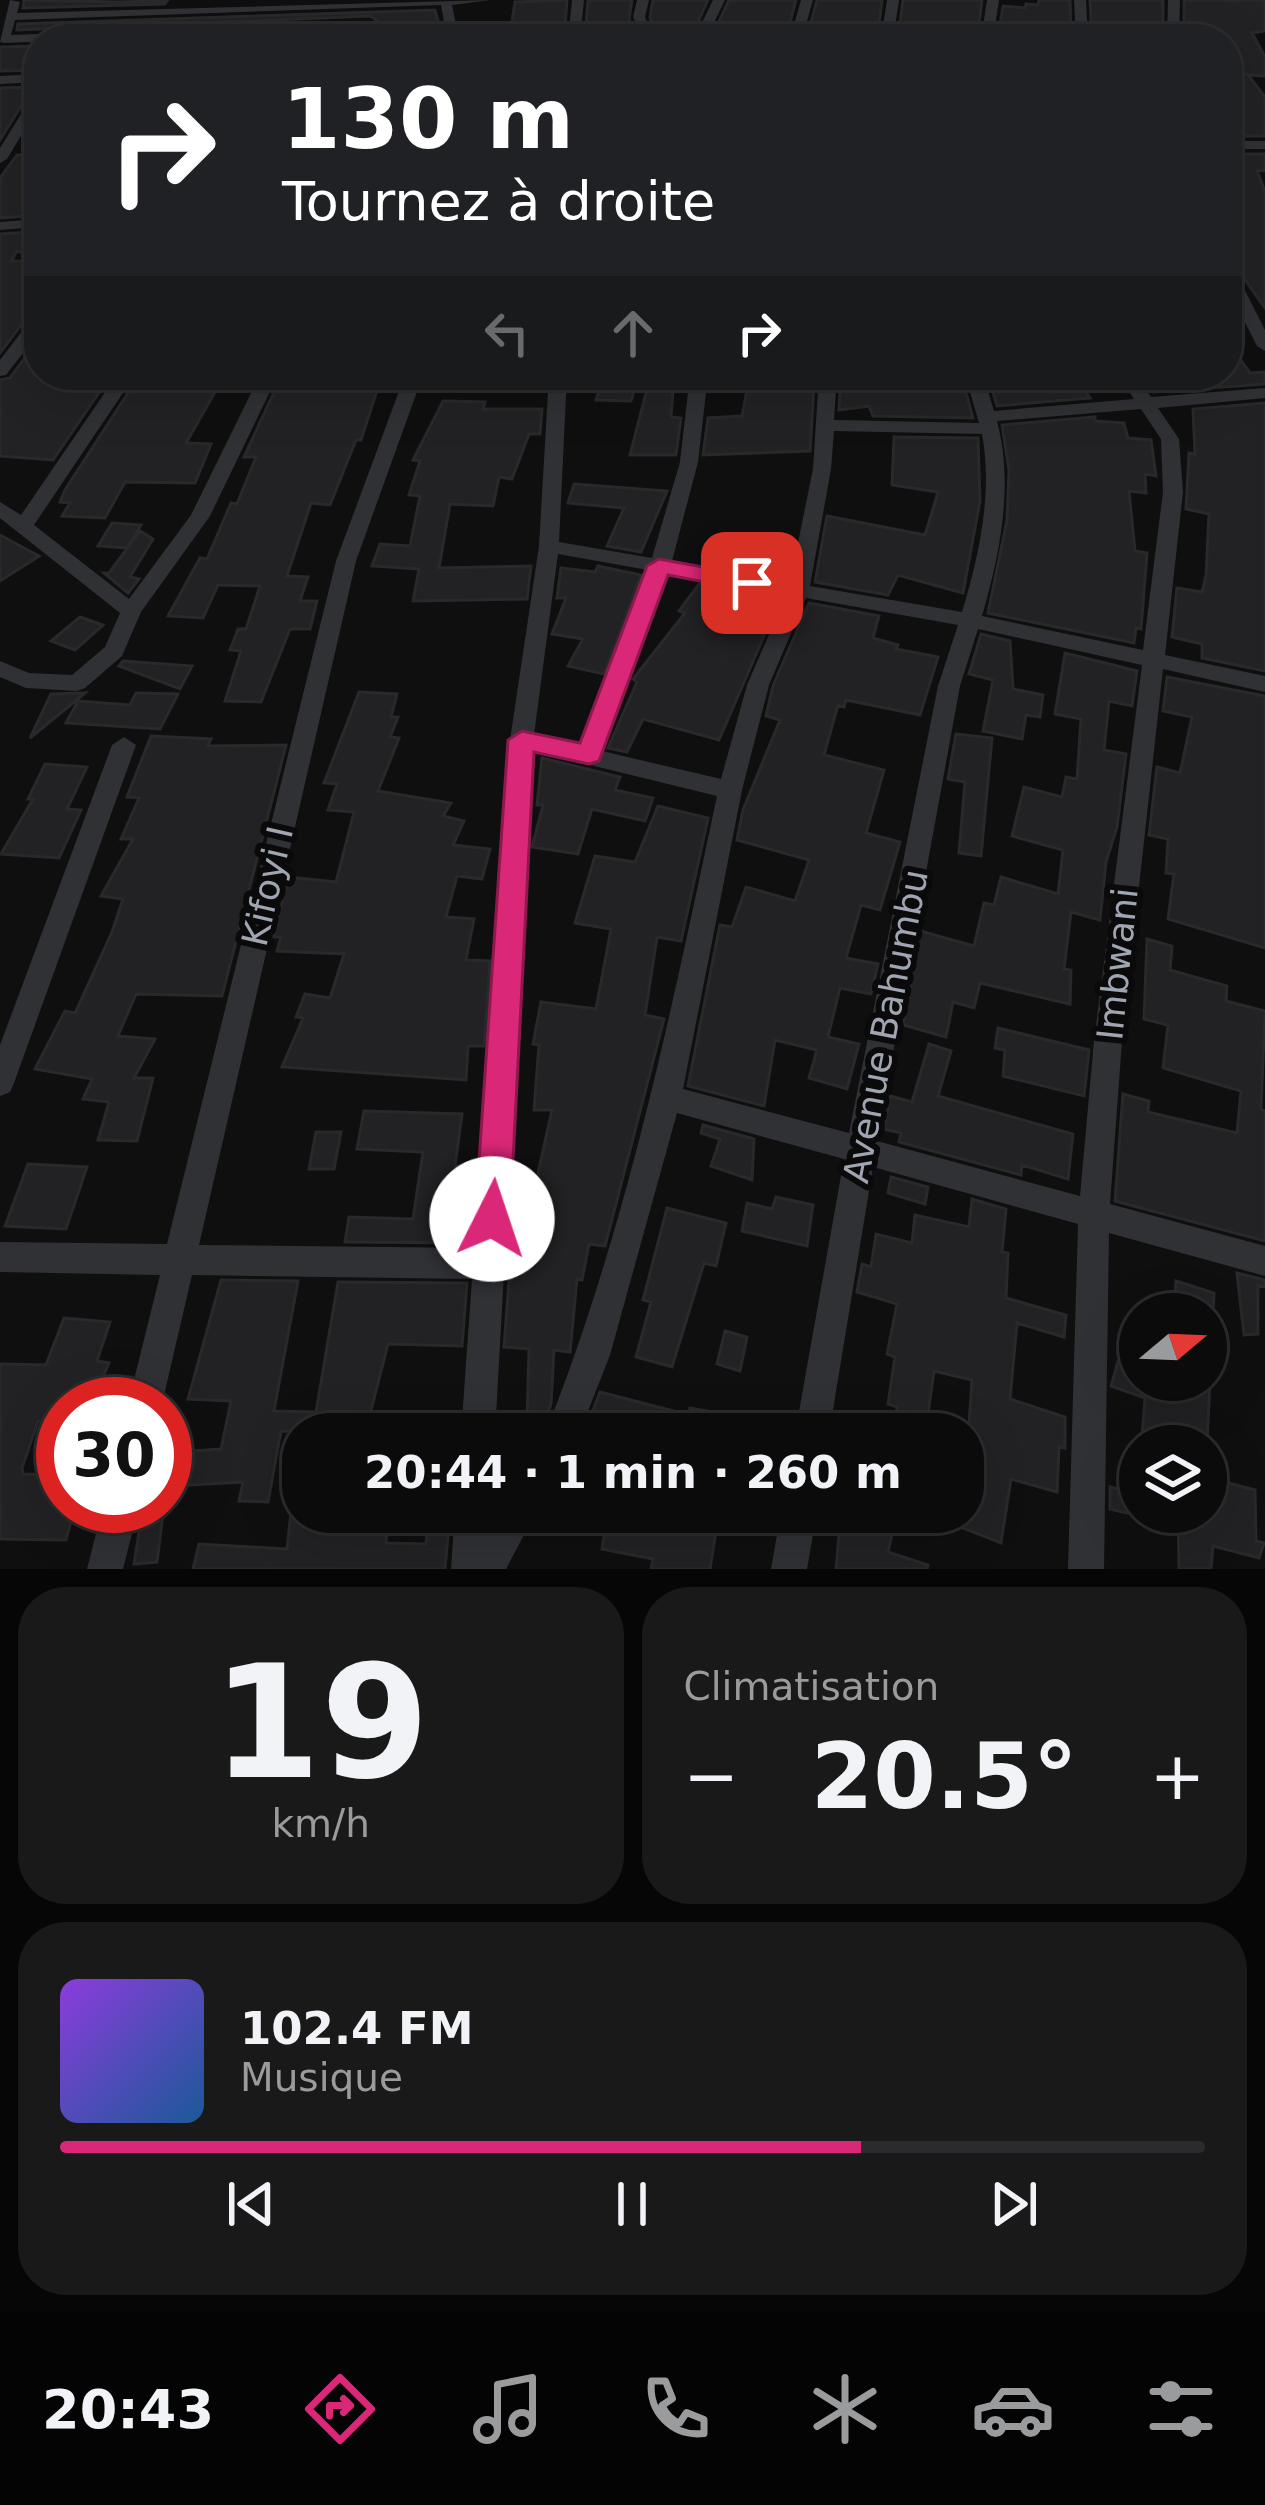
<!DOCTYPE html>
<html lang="fr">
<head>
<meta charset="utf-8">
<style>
  body { margin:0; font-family:"DejaVu Sans",sans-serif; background:#19191a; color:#f1f3f6; height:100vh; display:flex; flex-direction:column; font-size:45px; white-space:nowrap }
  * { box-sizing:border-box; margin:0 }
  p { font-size:39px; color:#9a9b9d }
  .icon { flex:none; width:66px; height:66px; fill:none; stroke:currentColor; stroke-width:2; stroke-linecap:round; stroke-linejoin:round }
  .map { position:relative; height:1569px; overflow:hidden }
  .panel { display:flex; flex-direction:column; gap:18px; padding:18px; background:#060607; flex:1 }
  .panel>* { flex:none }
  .guide { position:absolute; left:24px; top:24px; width:1218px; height:366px; border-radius:48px; box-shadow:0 12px 48px #0002,0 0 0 3px #2b2b2d; background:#202124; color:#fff; overflow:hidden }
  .needle { width:78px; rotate:71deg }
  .buttons { position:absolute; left:1119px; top:1293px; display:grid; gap:24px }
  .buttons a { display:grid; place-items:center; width:108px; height:108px; border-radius:50%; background:#0b0b0c; box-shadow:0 12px 48px #0002,0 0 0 3px #2b2b2d; font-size:60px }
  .speed { position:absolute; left:36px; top:1377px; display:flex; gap:24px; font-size:60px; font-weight:700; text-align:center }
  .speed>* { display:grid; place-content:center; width:156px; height:156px; border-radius:50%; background:#0b0b0c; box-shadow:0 12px 48px #0002,0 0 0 3px #2b2b2d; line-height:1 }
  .speed .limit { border:18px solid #d22; background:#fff; color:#111 }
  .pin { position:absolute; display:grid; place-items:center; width:102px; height:102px; color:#fff; margin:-51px; border-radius:24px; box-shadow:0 6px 18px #0006 }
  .me { position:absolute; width:132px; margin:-66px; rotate:4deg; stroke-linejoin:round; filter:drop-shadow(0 0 9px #0008) }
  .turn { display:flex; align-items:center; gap:42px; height:252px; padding:0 60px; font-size:54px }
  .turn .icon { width:156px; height:156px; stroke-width:2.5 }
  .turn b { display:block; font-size:84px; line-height:102px }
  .lanes { display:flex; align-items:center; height:114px; padding:0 60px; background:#0003; justify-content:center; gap:60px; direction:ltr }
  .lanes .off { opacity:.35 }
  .big { font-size:90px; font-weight:700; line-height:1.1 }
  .panel .tile { flex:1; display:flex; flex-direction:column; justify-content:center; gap:18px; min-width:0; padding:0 42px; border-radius:48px; background:#19191a }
  .panel .dial { align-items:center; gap:0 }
  .dial b { font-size:156px; line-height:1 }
  .song { display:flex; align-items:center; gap:36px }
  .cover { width:144px; height:144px; border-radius:18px; background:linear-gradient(135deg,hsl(270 70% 55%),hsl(210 70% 35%)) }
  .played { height:12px; border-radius:6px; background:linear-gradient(90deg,#db2777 70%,#2b2b2d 70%) }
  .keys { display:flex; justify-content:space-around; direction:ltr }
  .heat { display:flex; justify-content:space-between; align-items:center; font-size:66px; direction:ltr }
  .panel .tiles { flex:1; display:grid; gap:18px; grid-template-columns:1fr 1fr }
  .tile:last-child { grid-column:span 2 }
  .trip { position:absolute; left:282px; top:1413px; width:702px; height:120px; border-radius:48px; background:#0b0b0c; box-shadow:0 12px 48px #0002,0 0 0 3px #2b2b2d; font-weight:700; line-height:120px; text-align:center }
  .dock { display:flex; height:192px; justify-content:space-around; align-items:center; background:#040405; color:#9a9b9d }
  .dock .icon { width:84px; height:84px }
  .dock .on { color:#db2777 }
  .dock b { font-size:54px; color:#f1f3f6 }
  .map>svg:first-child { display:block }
</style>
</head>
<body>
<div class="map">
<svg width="1265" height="1569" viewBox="0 0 1265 1569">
  <rect width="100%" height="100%" fill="#0f0f10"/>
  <path fill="#222224" stroke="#29292c" stroke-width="3" fill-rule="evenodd" d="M24 0 117 2 167 1 165 4 23 8Z
    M567 0 564 39H523L524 28H511L515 2Z
    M588 0H632L629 19 637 39H585Z
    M653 0H708L690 39H658L650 17Z
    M729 0H796L786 37 711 39Z
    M817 0H882L877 39 807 37Z
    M903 0H982L977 39H898Z
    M1039 0H1070L1071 39H998L1003 6 1025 8 1026 4 1038 5Z
    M1090 0H1163V36L1092 39Z
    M1184 0H1265V31L1252 33 1265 57V76L1248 75 1265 97V136H1227V39L1184 38Z
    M435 10 442 36 227 39 371 34 381 24 371 16 17 30 18 24Z
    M39 46V70L0 71V47Z
    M39 87 29 93 0 140V88Z
    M1227 154H1265V171L1257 170 1265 192V308L1236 267 1227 216Z
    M17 155H39V215L0 218V178Z
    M33 232 23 253 17 251 11 261H39V312L29 314 0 353V234Z
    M39 339V375H111L53 460 0 456V380L10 378Z
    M1227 342 1250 373 1265 372V384L1153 392 1141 375H1227Z
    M282 375 381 378 361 440H356L330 505 311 503 287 576 308 577 300 601H317L310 629H290L261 702 225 701 241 651 230 650 238 629H246L260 586 218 585 203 618 168 616 200 558 207 559 231 503 237 504 256 457H244Z
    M604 375H638L631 401 596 400Z
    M750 375H770L768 388 814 385 810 451 703 455 708 418 742 416Z
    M841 375H961L973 418 873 416 869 406 839 410Z
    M988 375H995L996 383 1057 381 1054 375H1074L1090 398 997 406Z
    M139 376 223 378 186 443 211 444 195 483 125 482 105 518 62 516 70 503 60 502 65 490Z
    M647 389 673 390 671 417 681 418 676 455H630Z
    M443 401 485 402 483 409H542L540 434H529L512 479 499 477 493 506 450 504 439 568 531 566 527 599 413 601 419 569 372 566 380 544 410 546 420 496 409 495 420 461 413 460Z
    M1265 403V671L1202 658V644L1172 637 1177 588 1202 592 1206 575 1209 514 1186 509 1189 453 1195 454 1193 409Z
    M1095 417V421L1124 423 1128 438 1151 440 1156 476 1145 474 1146 493 1129 491 1135 551 1147 553 1141 629 1136 628 1134 643 988 613 1007 520 1009 470 1002 425Z
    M894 437 978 438 980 501 963 593 898 575 888 595 815 582 827 516 925 535 938 492 892 485Z
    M574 484 667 491 641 552 607 546 624 508 568 503Z
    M112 523 141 525 127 548 98 546Z
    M140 531 153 539 130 577 139 579 128 593 104 573H109Z
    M0 535 39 556 0 581Z
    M598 566 641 575 604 674 568 666 583 639 552 634 566 598H557L561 568 595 572Z
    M699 584 776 608 719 740 643 719 627 752 608 748 637 682 633 679 685 613 679 611Z
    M809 603 879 616 873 638 898 645 896 649 938 657 920 715 846 700 844 707 838 705 824 755 884 770 866 833 900 842 880 910 861 905 846 958 878 964 871 994 840 988 828 1037 859 1044 847 1089 809 1078 817 1050 775 1040 764 1106 688 1086 720 925 732 927 746 887 795 901 809 860 737 840 743 810 780 720 766 716 773 686Z
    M80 617 103 625 75 650 51 641Z
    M981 634 1010 641 1013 689 1043 695 1040 717 1026 715 1022 739 983 731 993 680 969 674Z
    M1065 653 1137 671 1132 706 1109 701 1104 750 1126 754 1117 827 1106 862 1100 920 1071 912 1064 969 1071 970 1070 1004 980 983 974 1008 953 1002 946 1037 903 1025 920 931 974 946 984 903 994 905 1001 877 1058 894 1063 850 1012 836 1024 787 1062 797 1066 777 1077 779 1081 719 1055 714Z
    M123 661 192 666 180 689 119 666Z
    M1167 677 1265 696V948L1168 919 1174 874 1166 873 1168 839 1149 835 1157 767 1180 773 1192 717 1163 711Z
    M359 692 397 694 391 717H398L390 737 399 738 378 791 451 803 443 816 464 821 453 845 490 849 482 879 457 876 446 917 474 919 466 960 490 961 484 1046H468L466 1080 282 1067 303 1018 296 1017 305 994 330 998 344 954 277 951 281 937H274L288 877 336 882 354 812 328 810 337 784 324 783Z
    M85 693 30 738 51 694Z
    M136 693 178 694 160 729 66 723 78 701 130 705Z
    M956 734 992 738 981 856 959 853 965 782 948 779Z
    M151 736 211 739 208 746 286 745 222 996 136 994 118 1036 155 1039 134 1078H153L137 1141 98 1140 109 1102 83 1099 92 1079 35 1069 65 1011 75 1013 112 932 123 899 101 896 133 839H121L139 798 127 797Z
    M542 758 620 777 615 790 653 798 645 821 592 809 578 854 532 847 543 805H537Z
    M45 764 87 767 67 809 81 810 59 858 1 854 33 799H28Z
    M658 806 708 818 681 941 657 937 645 1015 664 1019 605 1246 589 1244 582 1280 577 1279 570 1352 554 1350 551 1404 545 1421 527 1422 529 1349 504 1347 510 1268 516 1244 522 1245 552 1110H534L539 1045 533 1044 541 1002 596 1009 611 929 575 923 595 856 635 862Z
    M1147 939 1172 946 1170 970 1227 986 1226 1001 1265 1011 1261 1109 1265 1111V1241L1115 1201 1123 1094 1149 1101 1148 1112 1237 1133 1241 1091 1163 1068 1168 1025 1144 1019Z
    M998 1028 1089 1050 1084 1096 1003 1076 1005 1050 995 1048Z
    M929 1044 951 1051 938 1096 1073 1134 1068 1179 1022 1165 1021 1175 899 1142 901 1133 884 1129 890 1096 912 1102Z
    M364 1111 462 1114 455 1166H473L467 1243 345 1242 349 1217 413 1219 423 1152 357 1149Z
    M703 1125 754 1139 752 1180 711 1166 720 1139 701 1133Z
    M316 1132H341L334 1169H309Z
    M28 1164 87 1167 66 1229 5 1226Z
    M891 1177 928 1187 925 1204 888 1193Z
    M776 1197 813 1205 807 1246 742 1231 747 1203 772 1209Z
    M972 1199 1006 1209 1002 1252 1008 1253 1006 1298 1066 1315 1064 1337 1017 1323 1010 1399 1065 1417V1448L1059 1447 1057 1492 1011 1479 1001 1543 963 1528V1434H894L897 1407 888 1404 895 1357 887 1354 897 1304 857 1292 862 1264 871 1267 876 1234 912 1243 915 1215 969 1227ZM934 1371 972 1380 969 1425 928 1414Z
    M667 1208 726 1223 716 1266 704 1263 672 1367 636 1357 651 1302 643 1300Z
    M1237 1273 1265 1280V1287L1258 1285V1334L1244 1335Z
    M221 1280 298 1281 274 1411 316 1412 338 1282 467 1283 462 1346 388 1344 365 1434 281 1431 268 1502 239 1501 243 1482 173 1486 178 1452 221 1449 231 1401 188 1399Z
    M1176 1281 1214 1293 1213 1314 1174 1308Z
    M64 1318 110 1322 97 1361 109 1363 91 1404H63V1425L38 1421 22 1468 23 1474 63 1475V1506H75L66 1540 0 1539V1364L46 1365Z
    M725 1331 747 1337 740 1371 717 1364Z
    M1119 1358 1140 1365V1380H1210L1207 1446H1170L1142 1437 1145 1398 1111 1386Z
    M600 1392 689 1415 690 1408 773 1423 772 1434 585 1431Z
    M1206 1477 1255 1490 1256 1541 1264 1543 1259 1558 1213 1546 1211 1569H1179L1178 1512 1206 1522Z
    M1110 1487 1139 1494 1140 1516 1110 1509Z
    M143 1506H164L157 1562 134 1564Z
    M291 1512H389L386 1543 426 1544 429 1512H450L445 1569H193L199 1544 287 1549Z
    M608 1512H719L710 1569H651L653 1559 602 1549Z
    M841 1512H897L888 1552 928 1565 927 1569H836Z"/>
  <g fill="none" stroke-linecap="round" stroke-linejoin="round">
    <path fill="#303135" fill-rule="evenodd" d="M10 0 20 2 17 13 491 0 452 5 459 39H447L441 5 15 20 11 35 371 21 377 25 371 29 4 43 0 42Z
      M572 0H584L580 39H568Z
      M637 0H649L645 17 654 39H642L633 17Z
      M713 0H725L706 39H694Z
      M801 0H813L802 39H790Z
      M887 0H899L893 39H881Z
      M987 0H999L993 39H981Z
      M1074 0H1086L1088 39H1076Z
      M1168 0H1180L1179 39H1167Z
      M39 74V82L0 84V76Z
      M39 91V106L7 159 0 163V148L33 95Z
      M1227 141H1265V149H1227Z
      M39 219V227L0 230V222Z
      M1227 266 1235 271 1265 330V351L1257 346 1227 287Z
      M39 316V332L6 375 0 376V360L33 317Z
      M117 375H135L34 525 129 599 191 515 260 375H278L210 516 141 612 122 656 85 688 77 691 26 688 0 677V661L29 673 72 675 105 647 120 613 0 518V502L21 515Z
      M405 375H423L356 561 199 1245 474 1248 510 740 539 546 549 375H567L559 542 652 558 680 462 690 375H708L698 462 672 561 790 582 813 469 819 375H837L834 420 979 423 965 375H983L994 411 1134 399 1118 375H1136L1151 397 1265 388V398L1158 408 1179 439 1183 492 1165 655 1265 676V692L1163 669 1122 1041 1110 1204 1265 1246V1276L1109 1233 1104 1569H1068L1078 1224 873 1167 829 1434H795L844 1159 677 1113 610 1355 579 1434H545C627 1228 671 1012 717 796L533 751 495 1434H461L472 1279 192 1275 162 1404H128L160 1275 0 1272V1242L167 1244 336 561ZM1141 409 1161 439 1163 492 1143 650 982 616C1000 554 1014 485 997 421ZM834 431 982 434C993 493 979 556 962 612L810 586 831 469ZM558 554 648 570 581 746 534 735ZM667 573 786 595 747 685 721 779 602 751ZM806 598 958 625 938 686 849 1133 683 1089 742 790 769 685ZM978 629 1142 665 1094 1041 1080 1196 877 1141 960 686Z
      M124 737 136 745 14 1083 10 1092 0 1096V1045L112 745Z
      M103 1506H139L123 1569H87Z
      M455 1512H491L490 1526 498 1512H536L506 1569H451Z
      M781 1512H817L807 1569H771Z"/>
  </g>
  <path fill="#db2777" stroke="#8e194d" stroke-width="3" d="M659 559 752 576 764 583 752 591 668 575 599 761 589 764 534 752 510 1219 505 1231 492 1236 480 1231 475 1219 508 740 522 731 580 743 647 566Z"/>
  <g text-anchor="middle" stroke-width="12" stroke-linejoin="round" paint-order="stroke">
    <g font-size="36" fill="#a0a6b1" stroke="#0a0a0b">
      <text transform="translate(267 886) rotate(-77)" y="13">Kifoyi I</text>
      <text transform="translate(1117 964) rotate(-84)" y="13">Imbwani</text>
      <text transform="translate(885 1026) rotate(-79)" y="13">Avenue Bahumbu</text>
    </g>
  </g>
</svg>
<div class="buttons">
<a><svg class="needle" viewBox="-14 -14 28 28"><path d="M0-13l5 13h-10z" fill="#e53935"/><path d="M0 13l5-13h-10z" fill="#9a9b9d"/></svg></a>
<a><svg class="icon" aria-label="layers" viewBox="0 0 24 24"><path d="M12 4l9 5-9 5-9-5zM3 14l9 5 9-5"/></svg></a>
</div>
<div class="speed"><div class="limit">30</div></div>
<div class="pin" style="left:752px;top:583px;background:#d93025"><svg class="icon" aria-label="arrive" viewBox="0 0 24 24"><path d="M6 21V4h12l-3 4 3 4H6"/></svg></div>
<svg class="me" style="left:492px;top:1219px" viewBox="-20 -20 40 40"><circle r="19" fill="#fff"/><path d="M0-13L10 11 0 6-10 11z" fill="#db2777"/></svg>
<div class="trip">20:44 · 1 min · 260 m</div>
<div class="guide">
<div class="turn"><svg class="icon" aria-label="right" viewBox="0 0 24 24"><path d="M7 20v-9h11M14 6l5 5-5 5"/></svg><div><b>130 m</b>Tournez à droite</div></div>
<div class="lanes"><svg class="icon off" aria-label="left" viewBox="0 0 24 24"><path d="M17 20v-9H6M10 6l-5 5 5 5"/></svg><svg class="icon off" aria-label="ahead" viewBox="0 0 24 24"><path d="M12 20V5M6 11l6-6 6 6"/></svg><svg class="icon" aria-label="right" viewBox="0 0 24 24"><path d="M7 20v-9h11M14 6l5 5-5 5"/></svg></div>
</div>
</div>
<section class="panel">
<div class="tiles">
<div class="tile dial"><b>19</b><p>km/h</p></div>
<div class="tile"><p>Climatisation</p>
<div class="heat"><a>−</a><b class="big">20.5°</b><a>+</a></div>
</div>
<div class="tile">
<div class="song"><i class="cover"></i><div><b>102.4 FM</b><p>Musique</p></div></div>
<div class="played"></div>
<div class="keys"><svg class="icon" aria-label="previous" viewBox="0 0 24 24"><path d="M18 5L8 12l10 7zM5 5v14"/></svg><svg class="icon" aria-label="pause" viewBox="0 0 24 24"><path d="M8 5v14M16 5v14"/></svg><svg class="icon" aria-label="next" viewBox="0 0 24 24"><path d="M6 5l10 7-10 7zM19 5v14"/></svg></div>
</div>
</div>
</section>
<nav class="dock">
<b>20:43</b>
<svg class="icon on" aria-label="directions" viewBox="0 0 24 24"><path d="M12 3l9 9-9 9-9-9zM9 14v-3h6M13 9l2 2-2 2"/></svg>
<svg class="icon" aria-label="music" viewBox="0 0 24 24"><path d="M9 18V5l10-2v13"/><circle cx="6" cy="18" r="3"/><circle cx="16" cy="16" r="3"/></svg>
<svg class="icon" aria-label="phone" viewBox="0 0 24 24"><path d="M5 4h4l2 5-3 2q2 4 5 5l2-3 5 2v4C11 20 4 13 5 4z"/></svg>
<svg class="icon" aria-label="climate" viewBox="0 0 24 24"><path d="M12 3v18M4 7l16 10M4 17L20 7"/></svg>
<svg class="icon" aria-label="car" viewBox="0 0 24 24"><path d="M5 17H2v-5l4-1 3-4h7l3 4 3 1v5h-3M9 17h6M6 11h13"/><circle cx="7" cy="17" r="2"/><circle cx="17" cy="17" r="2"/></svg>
<svg class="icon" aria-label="filters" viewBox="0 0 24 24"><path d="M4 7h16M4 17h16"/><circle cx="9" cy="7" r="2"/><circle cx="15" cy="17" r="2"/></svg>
</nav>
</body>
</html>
